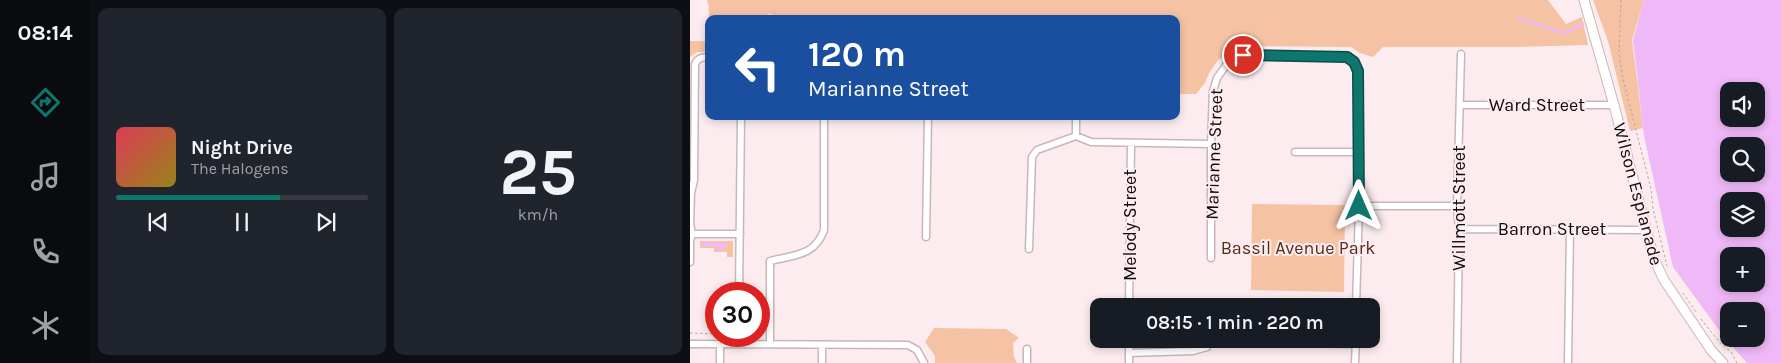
<!DOCTYPE html>
<html lang="en">
<head>
<meta charset="utf-8">
<style>
  body { margin:0; font-family:Karla,sans-serif; background:#20242c; color:#f1f3f6; height:100vh; display:flex; flex-direction:column; font-size:19px; white-space:nowrap }
  * { box-sizing:border-box; margin:0 }
  p { font-size:16px; color:#9ea1a6 }
  .icon { flex:none; width:28px; height:28px; fill:none; stroke:currentColor; stroke-width:2; stroke-linecap:round; stroke-linejoin:round }
  .map { position:relative; flex:1; overflow:hidden }
  .panel { display:flex; flex-direction:column; gap:8px; padding:8px; background:#0d0f14; width:600px }
  .panel>* { flex:none }
  .hud { position:absolute; left:15px; top:15px; width:475px; height:105px; border-radius:10px; box-shadow:0 2px 8px #0003; background:#1a4fa0; color:#fff; overflow:hidden }
  .buttons { position:absolute; left:1030px; top:82px; display:grid; gap:10px }
  .buttons a { display:grid; place-items:center; width:45px; height:45px; border-radius:10px; background:#171b24; box-shadow:0 2px 8px #0003; font-size:25px }
  .speed { position:absolute; left:15px; top:282px; display:flex; gap:10px; font-size:25px; font-weight:700; text-align:center }
  .speed>* { display:grid; place-content:center; width:65px; height:65px; border-radius:50%; background:#171b24; box-shadow:0 2px 8px #0003; line-height:1 }
  .speed .limit { border:8px solid #d22; background:#fff; color:#111 }
  .pin { position:absolute; display:grid; place-items:center; width:42px; height:42px; color:#fff; margin:-21px; border:2px solid #fff; border-radius:50%; box-shadow:0 1px 5px #0007 }
  .me { position:absolute; width:55px; margin:-28px; rotate:0deg; stroke-linejoin:round; filter:drop-shadow(0 0 4px #0008) }
  .turn { display:flex; align-items:center; gap:18px; height:105px; padding:0 20px; font-size:22px }
  .turn .icon { width:65px; height:65px; stroke-width:2.5 }
  .turn b { display:block; font-size:35px; line-height:42px }
  .panel .widget { flex:1; display:flex; flex-direction:column; justify-content:center; gap:8px; min-width:0; padding:0 18px; border-radius:10px; background:#20242c }
  .panel .dial { align-items:center; gap:0 }
  .dial b { font-size:65px; line-height:1 }
  .song { display:flex; align-items:center; gap:15px }
  .cover { width:60px; height:60px; border-radius:8px; background:linear-gradient(135deg,hsl(350 70% 55%),hsl(50 70% 35%)) }
  .played { height:5px; border-radius:2px; background:linear-gradient(90deg,#0f766e 65%,#363941 65%) }
  .keys { display:flex; justify-content:space-around; direction:ltr }
  .panel .tiles { flex:1; display:grid; gap:8px; grid-template-columns:repeat(2,1fr) }
  .trip { position:absolute; left:400px; top:298px; width:290px; height:50px; border-radius:10px; background:#171b24; box-shadow:0 2px 8px #0003; font-weight:600; line-height:50px; text-align:center }
  main { display:flex; flex:1; min-height:0 }
  .tabs { display:flex; flex-direction:column; width:90px; justify-content:space-around; align-items:center; background:#090b0e; color:#9ea1a6 }
  .tabs .icon { width:35px; height:35px }
  .tabs .current { color:#0f766e }
  .tabs b { font-size:22px; color:#f1f3f6 }
  .map>svg:first-child { display:block }
</style>
</head>
<body>
<main>
<nav class="tabs">
<b>08:14</b>
<svg class="icon current" aria-label="directions" viewBox="0 0 24 24"><path d="M12 3l9 9-9 9-9-9zM9 14v-3h6M13 9l2 2-2 2"/></svg>
<svg class="icon" aria-label="music" viewBox="0 0 24 24"><path d="M9 18V5l10-2v13"/><circle cx="6" cy="18" r="3"/><circle cx="16" cy="16" r="3"/></svg>
<svg class="icon" aria-label="phone" viewBox="0 0 24 24"><path d="M5 4h4l2 5-3 2q2 4 5 5l2-3 5 2v4C11 20 4 13 5 4z"/></svg>
<svg class="icon" aria-label="climate" viewBox="0 0 24 24"><path d="M12 3v18M4 7l16 10M4 17L20 7"/></svg>
</nav>
<section class="panel">
<div class="tiles">
<div class="widget">
<div class="song"><i class="cover"></i><div><b>Night Drive</b><p>The Halogens</p></div></div>
<div class="played"></div>
<div class="keys"><svg class="icon" aria-label="previous" viewBox="0 0 24 24"><path d="M18 5L8 12l10 7zM5 5v14"/></svg><svg class="icon" aria-label="pause" viewBox="0 0 24 24"><path d="M8 5v14M16 5v14"/></svg><svg class="icon" aria-label="next" viewBox="0 0 24 24"><path d="M6 5l10 7-10 7zM19 5v14"/></svg></div>
</div>
<div class="widget dial"><b>25</b><p>km/h</p></div>
</div>
</section>
<div class="map">
<svg width="1091" height="363" viewBox="0 0 1091 363">
  <rect width="100%" height="100%" fill="#fcecef"/>
  <path fill="#f5c2a4" d="M17 0H858L876 24 892 17 898 45 829 47H693L683 57 670 53 661 47 551 46 528 60 519 73 515 83 506 94H486V19H90L78 13 81 19H19V29C18 20 20 6 17 0Z
    M903 0H954L942 40 953 128 940 131 918 41Z
    M0 41H19V52H7L0 57Z
    M562 204 655 205 654 292 561 290Z
    M10 241H43V257H37V252H24V248H10Z
    M244 328 316 329 329 338 323 343 324 357 327 363H245V356L235 342Z"/>
  <path fill="#efb8f7" fill-rule="evenodd" d="M954 0H1091V363H1057L1034 337 983 267 954 136 943 40ZM1039 91H1066V119H1039ZM1039 146H1066V174H1039ZM1039 201H1066V229H1039ZM1039 256H1066V284H1039ZM1039 311H1066V339H1039Z
    M12 242 35 243V250H27V246H12Z"/>
  <g fill="none" stroke-linecap="round" stroke-linejoin="round">
    <path stroke="#efb8f7" stroke-width="2.5" d="M828 18 874 33 893 24"/>
    <g stroke="#c9b6b9" stroke-width="9">
      <path id="street" d="M770 105H924
        M386 116V136L401 142 521 144
        M605 152H668
        M669 206H767
        M769 229 955 230
        M2 234H50
        M236 237 238 116
        M339 249 342 157 347 150 386 136
        M521 258V144L523 91 527 78 537 64 553 55 657 57 664 62 668 71 669 206 666 306
        M0 262V241L2 234 0 223 1 193 4 180 5 64C8 58 12 57 19 57
        M49 294 51 116
        M439 306 441 144
        M604 343 665 344
        M0 344 218 345 227 350 234 363
        M30 344V363
        M80 344V261C104 255 125 256 134 230V116
        M439 353 503 351 517 347
        M132 363V345
        M337 363V349
        M439 363V339
        M665 363 666 339
        M767 363 769 229 767 206 771 54
        M878 363 880 228"/>
    </g>
    <g stroke="#c9b6b9" stroke-width="11">
      <path id="secondary" d="M894 0 924 105 964 259 974 280 1021 350 1033 363"/>
    </g>
    <path stroke="#b2a4a7" stroke-width="1" stroke-dasharray="2.5 2.5" stroke-linecap="butt" d="M931 0 929 51 932 75 961 189 963 209 977 266
      M993 293 1006 312
      M1011 319 1030 343 1041 352 1047 363
      M0 333 26 334
      M69 333 72 330
      M523 343 526 341 586 340 598 342"/>
    <use href="#street" stroke="#fff" stroke-width="6"/>
    <use href="#secondary" stroke="#fff" stroke-width="9"/>
  </g>
  <g fill="none" stroke-linecap="round" stroke-linejoin="round">
    <g stroke="#0a4d48" stroke-width="12">
      <path id="route" d="M553 55 657 57 664 62 668 71 669 206"/>
    </g>
    <use href="#route" stroke="#0f766e" stroke-width="9"/>
  </g>
  <g text-anchor="middle" stroke-width="4" stroke-linejoin="round" paint-order="stroke">
    <g font-size="18" fill="#10090a" stroke="#fcecef">
      <text x="847" y="111">Ward Street</text>
      <text transform="translate(524 154) rotate(-88)" y="6">Marianne Street</text>
      <text transform="translate(948 194) rotate(75)" y="6">Wilson Esplanade</text>
      <text transform="translate(769 208) rotate(-90)" y="6">Willmott Street</text>
      <text transform="translate(440 225) rotate(-90)" y="6">Melody Street</text>
      <text x="862" y="235">Barron Street</text>
    </g>
    <g font-size="18" fill="#532f17" stroke="#fcecef">
      <text x="608" y="254">Bassil Avenue Park</text>
    </g>
  </g>
</svg>
<div class="buttons">
<a><svg class="icon" aria-label="sound" viewBox="0 0 24 24"><path d="M4 9h4l5-4v14l-5-4H4zM17 9q2 3 0 6"/></svg></a>
<a><svg class="icon" aria-label="search" viewBox="0 0 24 24"><circle cx="10" cy="10" r="6"/><path d="M15 15l6 6"/></svg></a>
<a><svg class="icon" aria-label="layers" viewBox="0 0 24 24"><path d="M12 4l9 5-9 5-9-5zM3 14l9 5 9-5"/></svg></a>
<a>+</a>
<a>−</a>
</div>
<div class="speed"><div class="limit">30</div></div>
<div class="pin" style="left:553px;top:55px;background:#d93025"><svg class="icon" aria-label="arrive" viewBox="0 0 24 24"><path d="M6 21V4h12l-3 4 3 4H6"/></svg></div>
<svg class="me" style="left:669px;top:206px" viewBox="-20 -20 40 40"><path d="M0-17L14 15 0 8-14 15z" fill="#0f766e" stroke="#fff" stroke-width="4"/></svg>
<div class="trip">08:15 · 1 min · 220 m</div>
<div class="hud">
<div class="turn"><svg class="icon" aria-label="left" viewBox="0 0 24 24"><path d="M17 20v-9H6M10 6l-5 5 5 5"/></svg><div><b>120 m</b>Marianne Street</div></div>
</div>
</div>
</main>
</body>
</html>
